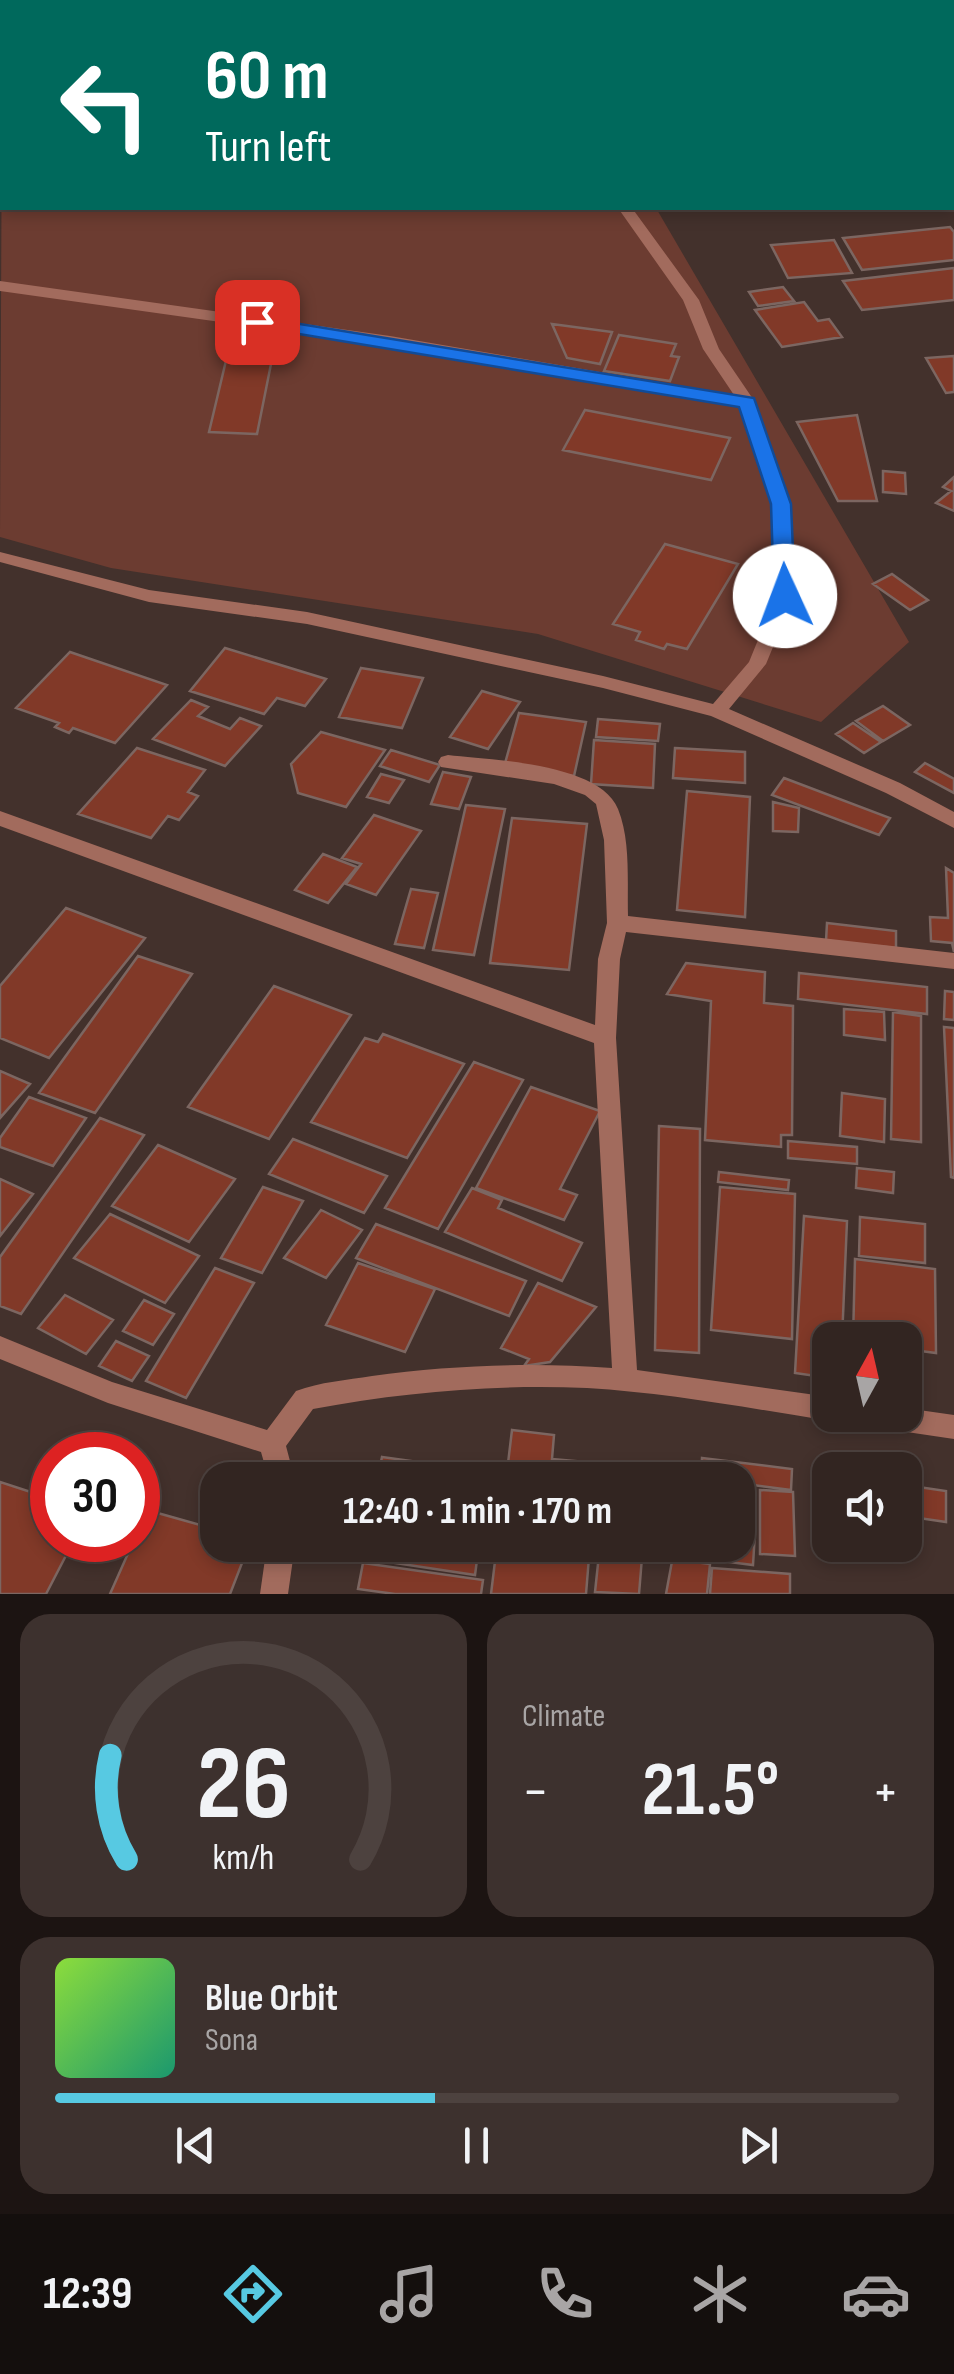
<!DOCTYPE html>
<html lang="en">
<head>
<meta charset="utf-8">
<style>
  body { margin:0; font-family:"Sofia Sans Condensed",sans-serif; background:#3d312e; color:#f1f3f6; height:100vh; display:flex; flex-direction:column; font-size:38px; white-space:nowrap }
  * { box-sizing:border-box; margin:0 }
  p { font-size:32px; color:#a8a5a5 }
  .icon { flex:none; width:55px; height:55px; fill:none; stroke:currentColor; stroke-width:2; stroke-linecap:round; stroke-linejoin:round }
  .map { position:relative; height:1594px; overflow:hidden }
  .side { display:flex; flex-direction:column; gap:20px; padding:20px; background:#1c1412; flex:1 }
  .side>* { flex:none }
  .banner { position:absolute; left:0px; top:0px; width:955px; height:210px; box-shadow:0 5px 15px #0003,0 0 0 2px #4d423f; background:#00695c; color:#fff; overflow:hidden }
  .needle { width:65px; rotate:8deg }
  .controls { position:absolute; left:812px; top:1322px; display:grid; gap:20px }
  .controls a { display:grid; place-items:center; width:110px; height:110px; border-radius:20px; background:#322521; box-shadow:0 5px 15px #0003,0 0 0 2px #4d423f; font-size:50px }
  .speed { position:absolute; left:30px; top:1432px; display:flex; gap:20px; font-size:50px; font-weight:700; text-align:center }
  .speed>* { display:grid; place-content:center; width:130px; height:130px; border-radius:50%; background:#322521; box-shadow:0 5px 15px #0003,0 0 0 2px #4d423f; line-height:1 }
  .speed .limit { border:15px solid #d22; background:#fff; color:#111 }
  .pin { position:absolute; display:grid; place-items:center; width:85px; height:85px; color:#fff; margin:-42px; border-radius:20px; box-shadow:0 5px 15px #0006 }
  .me { position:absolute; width:110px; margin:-55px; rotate:358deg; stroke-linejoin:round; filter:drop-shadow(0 0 8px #0008) }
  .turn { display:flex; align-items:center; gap:35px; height:210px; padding:0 40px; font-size:45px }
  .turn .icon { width:130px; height:130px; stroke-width:2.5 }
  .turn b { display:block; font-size:70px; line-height:85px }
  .big { font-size:75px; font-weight:700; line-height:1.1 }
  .side .widget { flex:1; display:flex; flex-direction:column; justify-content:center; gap:15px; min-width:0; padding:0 35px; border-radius:30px; background:#3d312e }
  .side .dial { align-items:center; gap:0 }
  .dial svg { height:260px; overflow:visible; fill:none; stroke:#4d423f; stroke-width:7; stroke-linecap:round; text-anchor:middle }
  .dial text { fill:#f1f3f6; stroke:none }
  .song { display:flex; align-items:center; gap:30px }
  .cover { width:120px; height:120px; border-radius:15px; background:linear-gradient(135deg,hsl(90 70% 55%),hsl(160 70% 35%)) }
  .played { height:10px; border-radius:5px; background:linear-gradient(90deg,#57c9e2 45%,#4d423f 45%) }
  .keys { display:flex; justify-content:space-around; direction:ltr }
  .heat { display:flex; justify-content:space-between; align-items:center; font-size:55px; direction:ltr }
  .side .tiles { flex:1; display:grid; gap:20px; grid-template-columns:1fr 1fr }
  .widget:last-child { grid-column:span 2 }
  .trip { position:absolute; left:200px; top:1462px; width:555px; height:100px; border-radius:30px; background:#322521; box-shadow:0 5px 15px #0003,0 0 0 2px #4d423f; font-weight:700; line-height:100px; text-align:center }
  .dock { display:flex; height:160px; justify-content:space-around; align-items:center; background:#140f0d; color:#a8a5a5 }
  .dock .icon { width:70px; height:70px }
  .dock .current { color:#57c9e2 }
  .dock b { font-size:45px; color:#f1f3f6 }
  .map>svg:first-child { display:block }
</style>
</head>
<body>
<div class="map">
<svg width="954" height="1594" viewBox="0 0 954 1594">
  <rect width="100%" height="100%" fill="#43312c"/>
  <path fill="#6c3c31" d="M2 88V208H656L909 642 821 722 538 634 111 568 0 537Z"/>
  <path fill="#813928" stroke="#7c6661" stroke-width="2.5" d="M950 227 954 232V260L862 270 843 238Z
    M834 240 852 273 788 278 771 245Z
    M954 268V300L862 310 843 281Z
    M783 287 794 301 758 306 749 292Z
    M804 302 818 321 829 319 842 337 782 347 755 310Z
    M552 324 612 332 600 364 567 358Z
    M619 335 676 344 671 356 679 357 670 381 604 371Z
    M229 348 274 349 257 434 209 432Z
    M954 356V392L946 393 926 358Z
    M585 410 730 438 711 480 563 450Z
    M857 415 877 501H838L797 422Z
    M883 471 905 473 906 494 883 492Z
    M954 477V511L936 503 951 491 943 487Z
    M665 544 738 564 687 649 667 644 664 649 636 640 640 632 613 624Z
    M892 574 928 600 910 610 873 584Z
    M225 648 326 679 305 706 277 698 264 714 190 691Z
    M70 652 167 685 115 743 73 728 69 733 55 727 59 723 16 708Z
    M361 668 423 678 402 728 339 717Z
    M482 691 520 702 488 749 450 737Z
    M191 700 208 707 198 716 230 729 240 718 261 726 225 766 153 739Z
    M883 706 910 725 883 741 856 721Z
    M519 713 586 722 574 776 504 767Z
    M598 719 660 724 658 741 596 737Z
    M853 723 881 742 864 753 836 734Z
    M321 732 385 750 346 807 298 793 291 764Z
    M594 740 655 744 653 788 591 784Z
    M137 748 205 770 188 792 198 796 179 820 168 816 151 838 78 814Z
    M675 748 745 752V783L673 778Z
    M391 750 440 765 429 782 380 766Z
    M925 763 954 779V793L915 772Z
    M443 772 471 777 459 809 431 804Z
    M381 774 404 780 389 803 367 797Z
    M784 778 890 818 879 835 772 795Z
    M687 791 750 797 745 917 677 910Z
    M773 802 799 808 798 832 773 831Z
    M466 805 505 809 474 955 433 950Z
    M374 815 421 831 376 895 346 884 361 864 342 858Z
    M512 818 587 824 569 970 490 963Z
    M323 854 357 867 328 903 295 890Z
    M946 868 954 873V952L952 943 931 941 930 917 948 918Z
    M411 889 438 893 424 948 395 944Z
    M66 908 145 938 49 1058 0 1038V986Z
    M827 923 896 931V948L826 941Z
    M138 956 192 974 95 1113 39 1093Z
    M686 963 765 972 764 1003 793 1006 792 1135H781V1147L705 1140 711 1001 667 994Z
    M799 973 927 987V1014L798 999Z
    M274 986 351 1015 269 1139 188 1107Z
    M945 991 954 992V1020L944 1019Z
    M844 1009 884 1012 885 1040 844 1035Z
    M893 1012 921 1016V1142L891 1139Z
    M944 1027 954 1028V1178L951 1177Z
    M383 1034 464 1064 407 1158 311 1122 365 1038 378 1042Z
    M474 1062 523 1080 438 1229 385 1208Z
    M0 1071 30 1084 0 1118Z
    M531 1087 600 1111 560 1189 577 1195 564 1220 476 1188Z
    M842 1093 885 1099 884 1142 840 1136Z
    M29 1097 86 1118 53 1166 0 1147V1138Z
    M100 1118 144 1135 21 1314 0 1306V1257Z
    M659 1126 700 1129 699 1353 655 1350Z
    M293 1139 387 1176 364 1213 269 1174Z
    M788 1141 857 1147V1164L788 1158Z
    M158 1145 235 1179 189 1242 112 1206Z
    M857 1168 894 1172 893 1193 856 1188Z
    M719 1172 789 1180 788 1190 718 1182Z
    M0 1179 33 1194 0 1236Z
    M263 1187 303 1201 262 1273 221 1258Z
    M720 1187 795 1194 792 1339 711 1330Z
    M472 1188 502 1200 498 1208 582 1243 562 1281 445 1232Z
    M321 1210 362 1230 326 1278 284 1258Z
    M110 1214 199 1256 165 1303 74 1258Z
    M804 1216 847 1221 842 1340H830V1378L795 1373Z
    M860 1217 925 1224V1263L859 1256Z
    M376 1224 526 1281 509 1316 356 1258Z
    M855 1259 935 1269 936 1353 905 1349V1340H853Z
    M358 1263 435 1289 405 1352 326 1325Z
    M215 1268 254 1283 186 1398 146 1381Z
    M538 1283 596 1307 550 1362 524 1366 529 1359 501 1348Z
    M65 1295 113 1320 86 1354 38 1328Z
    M144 1300 174 1314 153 1345 123 1331Z
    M116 1341 149 1356 132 1381 99 1366Z
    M512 1430 554 1435 552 1459 596 1463 594 1480H506Z
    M382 1457 491 1472 490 1480H377Z
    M702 1458 792 1469 791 1490 738 1483V1480L701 1478Z
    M0 1482 52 1499V1540H74L46 1594H0Z
    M905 1485 946 1491V1522L905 1516Z
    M760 1490 793 1492 795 1556 760 1554Z
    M147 1510 218 1530V1545H249L230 1594H110L134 1540H138Z
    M738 1529 755 1532 753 1565 713 1560 714 1545H738Z
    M365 1545H479L475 1575 362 1558Z
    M497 1545H590L586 1594H491Z
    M600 1545H643L639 1594 595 1592Z
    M675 1545 695 1547 694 1562 710 1564 707 1594H666Z
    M363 1563 483 1580 481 1594H395L358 1589Z
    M712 1568 790 1574V1594H710Z"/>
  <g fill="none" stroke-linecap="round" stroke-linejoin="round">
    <path fill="#a26b5d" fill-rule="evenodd" d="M37 0H49L50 2H38Z
      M641 0H655L656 2H643Z
      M954 0V8L952 9V2H948Z
      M952 54H954V62H952Z
      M2 74V82L0 83V75Z
      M952 186H954V195H952Z
      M618 208H632L699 300 719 349 755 402 790 503 794 596 766 664 729 709 900 783 954 812V828L886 793 711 716 603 688 307 624 149 602 0 562V552L149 590 307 612 603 676 713 704 749 662 776 596 772 503 740 406 390 346 0 291V281L390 336 734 395 703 349 683 300Z
      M448 755C491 760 600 763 618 809 631 841 627 882 628 916L954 953V969L626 932 620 959 616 1038 637 1370 830 1397V1415L839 1417 830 1421C749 1408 669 1393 587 1388 495 1384 403 1392 313 1409L286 1446 295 1480H269L261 1452 108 1403 0 1359V1336L112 1382 267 1430 296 1391C320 1382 347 1380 372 1376 451 1365 532 1362 612 1368L594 1043 0 826V811L595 1025 598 959 607 923 604 840 596 804 585 795 554 784 441 767 438 762 441 757Z
      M905 1408 954 1415V1439L873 1427 864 1423 860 1415H905Z
      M267 1545H295L288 1594H260Z"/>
  </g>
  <path fill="#1a73e8" stroke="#114b97" stroke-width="2.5" d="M257 317 754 398 791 504 795 596 785 603 774 596 771 504 739 407 251 326 248 322Z"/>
</svg>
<div class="controls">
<a><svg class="needle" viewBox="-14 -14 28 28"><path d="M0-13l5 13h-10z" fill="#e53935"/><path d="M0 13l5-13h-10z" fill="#a8a5a5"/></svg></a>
<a><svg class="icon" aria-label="sound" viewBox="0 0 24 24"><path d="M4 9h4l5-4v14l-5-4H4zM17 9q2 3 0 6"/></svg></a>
</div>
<div class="speed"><div class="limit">30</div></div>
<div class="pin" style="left:257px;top:322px;background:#d93025"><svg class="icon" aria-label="arrive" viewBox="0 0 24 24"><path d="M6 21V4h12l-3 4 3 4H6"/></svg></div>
<svg class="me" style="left:785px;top:596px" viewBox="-20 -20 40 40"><circle r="19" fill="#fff"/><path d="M0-13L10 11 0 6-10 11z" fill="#1a73e8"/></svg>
<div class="trip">12:40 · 1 min · 170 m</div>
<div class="banner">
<div class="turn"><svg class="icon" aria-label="left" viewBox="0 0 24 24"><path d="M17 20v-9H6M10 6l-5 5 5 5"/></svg><div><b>60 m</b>Turn left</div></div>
</div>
</div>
<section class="side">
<div class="tiles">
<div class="widget dial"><svg viewBox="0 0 100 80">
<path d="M14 69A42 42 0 1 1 86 69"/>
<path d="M14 69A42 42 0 0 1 9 37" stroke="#57c9e2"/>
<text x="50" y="56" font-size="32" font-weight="700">26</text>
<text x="50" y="72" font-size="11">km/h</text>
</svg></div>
<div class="widget"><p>Climate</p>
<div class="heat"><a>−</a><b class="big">21.5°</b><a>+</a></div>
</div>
<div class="widget">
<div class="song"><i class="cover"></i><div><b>Blue Orbit</b><p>Sona</p></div></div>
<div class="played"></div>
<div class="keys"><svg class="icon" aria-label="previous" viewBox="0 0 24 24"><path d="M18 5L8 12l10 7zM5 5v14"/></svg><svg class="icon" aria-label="pause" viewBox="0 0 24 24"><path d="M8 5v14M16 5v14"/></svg><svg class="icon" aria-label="next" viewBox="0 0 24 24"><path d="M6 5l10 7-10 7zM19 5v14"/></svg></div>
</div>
</div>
</section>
<nav class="dock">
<b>12:39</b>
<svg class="icon current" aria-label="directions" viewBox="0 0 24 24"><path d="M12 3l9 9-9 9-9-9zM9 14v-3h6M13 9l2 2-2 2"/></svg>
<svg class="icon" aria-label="music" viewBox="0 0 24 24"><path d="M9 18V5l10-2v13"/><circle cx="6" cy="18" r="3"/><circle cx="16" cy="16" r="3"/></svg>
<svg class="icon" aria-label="phone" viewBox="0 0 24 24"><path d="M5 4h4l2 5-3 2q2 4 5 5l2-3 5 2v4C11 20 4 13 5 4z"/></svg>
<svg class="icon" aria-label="climate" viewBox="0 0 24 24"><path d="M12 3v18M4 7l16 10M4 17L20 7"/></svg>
<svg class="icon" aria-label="car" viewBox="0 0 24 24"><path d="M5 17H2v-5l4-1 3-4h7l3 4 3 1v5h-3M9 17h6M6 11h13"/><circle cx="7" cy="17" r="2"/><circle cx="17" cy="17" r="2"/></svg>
</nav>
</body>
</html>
